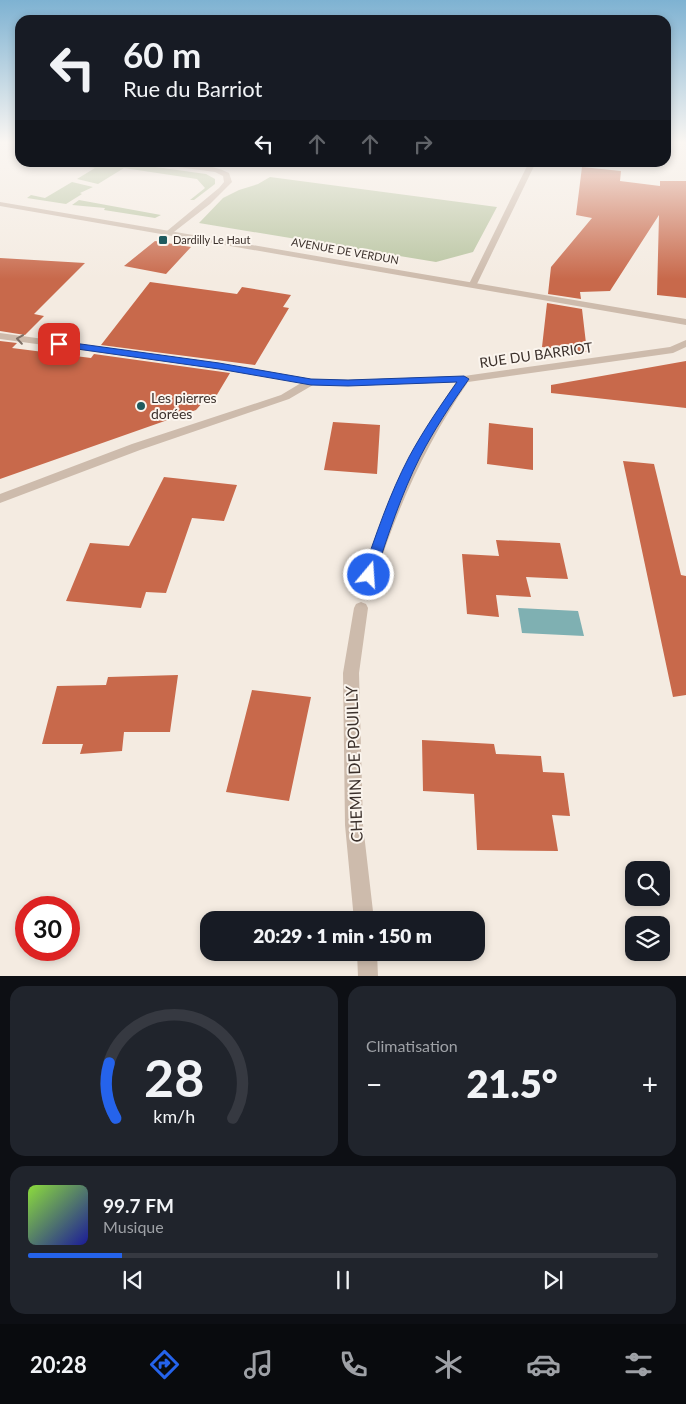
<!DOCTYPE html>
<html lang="fr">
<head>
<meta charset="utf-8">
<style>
  body { margin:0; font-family:Lato,sans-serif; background:#20242c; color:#f1f3f6; height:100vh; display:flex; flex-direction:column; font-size:19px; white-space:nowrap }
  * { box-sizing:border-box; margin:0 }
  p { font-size:16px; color:#9ea1a6 }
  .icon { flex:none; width:28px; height:28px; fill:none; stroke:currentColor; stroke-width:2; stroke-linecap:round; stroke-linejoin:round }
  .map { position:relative; height:976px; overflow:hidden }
  .panel { display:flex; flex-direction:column; gap:10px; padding:10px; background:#0d0f14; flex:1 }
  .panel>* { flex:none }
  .hud { position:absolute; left:15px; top:15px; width:656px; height:152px; border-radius:15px; box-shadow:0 2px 8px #0003; background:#171b24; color:#f1f3f6; overflow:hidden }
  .buttons { position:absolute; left:625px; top:861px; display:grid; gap:10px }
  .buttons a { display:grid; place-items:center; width:45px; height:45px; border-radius:10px; background:#171b24; box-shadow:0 2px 8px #0003; font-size:25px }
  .speed { position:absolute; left:15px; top:896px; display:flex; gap:10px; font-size:25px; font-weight:700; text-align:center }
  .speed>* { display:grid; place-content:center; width:65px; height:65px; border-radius:50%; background:#171b24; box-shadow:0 2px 8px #0003; line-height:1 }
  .speed .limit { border:8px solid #d22; background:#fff; color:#111 }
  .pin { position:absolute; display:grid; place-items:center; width:42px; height:42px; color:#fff; margin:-21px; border-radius:10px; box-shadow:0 2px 8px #0006 }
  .me { position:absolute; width:55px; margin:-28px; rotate:18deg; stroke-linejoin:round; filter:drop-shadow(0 0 4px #0008) }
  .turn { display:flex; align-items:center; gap:18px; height:105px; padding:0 25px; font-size:22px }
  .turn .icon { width:65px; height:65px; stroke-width:2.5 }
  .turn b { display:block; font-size:35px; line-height:42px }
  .lanes { display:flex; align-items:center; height:48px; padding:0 25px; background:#0003; justify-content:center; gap:25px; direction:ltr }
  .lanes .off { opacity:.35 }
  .big { font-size:38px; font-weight:800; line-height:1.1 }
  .panel .tile { flex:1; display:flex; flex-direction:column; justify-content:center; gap:8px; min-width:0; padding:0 18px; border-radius:15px; background:#20242c }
  .panel .dial { align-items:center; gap:0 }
  .dial svg { height:130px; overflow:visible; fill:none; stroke:#363941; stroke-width:7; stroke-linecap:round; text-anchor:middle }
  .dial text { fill:#f1f3f6; stroke:none }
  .song { display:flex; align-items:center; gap:15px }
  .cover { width:60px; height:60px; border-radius:8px; background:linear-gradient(135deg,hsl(90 70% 55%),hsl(240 70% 35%)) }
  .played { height:5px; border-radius:2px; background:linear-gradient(90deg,#2563eb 15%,#363941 15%) }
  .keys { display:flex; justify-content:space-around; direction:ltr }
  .heat { display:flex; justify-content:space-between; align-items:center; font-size:28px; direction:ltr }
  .panel .tiles { flex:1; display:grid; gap:10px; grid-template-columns:1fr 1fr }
  .tile:last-child { grid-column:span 2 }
  .trip { position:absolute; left:200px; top:911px; width:285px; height:50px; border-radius:15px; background:#171b24; box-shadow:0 2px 8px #0003; font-weight:800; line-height:50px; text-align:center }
  .dock { display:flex; height:80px; justify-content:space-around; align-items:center; background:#090b0e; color:#9ea1a6 }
  .dock .icon { width:35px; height:35px }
  .dock .current { color:#2563eb }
  .dock b { font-size:22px; color:#f1f3f6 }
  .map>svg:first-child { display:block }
</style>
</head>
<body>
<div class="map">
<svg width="686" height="977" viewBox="0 0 686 977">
  <rect width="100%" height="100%" fill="#f4ebe1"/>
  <path fill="#b8c4a0" d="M119 162 206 174 215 179V184L194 200H190L205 188 197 179 124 168 98 184 77 179 95 168 60 163Z
    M270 177 497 207 473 252 436 262 199 223 223 198 239 190 258 184Z
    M72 182 93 187 80 193 82 194 66 204 27 198 31 195 45 198Z
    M79 200 161 215 155 218 104 210 105 208 72 205Z"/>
  <path fill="#7fb0b2" d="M518 608 578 611 584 636 522 633Z"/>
  <path fill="#c8694b" d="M582 167 621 171 620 181 660 186V181H686V298L657 295 659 215 610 291 580 292 581 299 548 294 551 267 592 218 576 215Z
    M155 241 191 247 166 274 124 266Z
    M0 258 85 263 34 314 44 316 25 335 0 331Z
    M150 282 237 294 242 287 291 295 283 307 289 308 255 365 101 345Z
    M547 303 582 309 587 352 542 347Z
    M0 341 17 343 12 348 91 358 94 354 230 373 212 403 203 402 196 410 0 479Z
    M686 361V408L551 393V385Z
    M333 422 380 425 377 474 324 470Z
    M489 423 533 428V470L487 464Z
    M623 461 654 464 681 575 686 576V695L673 697Z
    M164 477 237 485 224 521 192 518 166 593 146 592 141 608 66 601 90 543 129 546Z
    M496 540 560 543 568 579 526 577 531 597 496 595 499 617 467 614 462 554 499 556Z
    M178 675 170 732H124L122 751 80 754 83 744H42L57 686 106 685 108 677Z
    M252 690 311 697 289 801 226 792Z
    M422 740 494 744 496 754 541 756 543 772 564 773 570 816 552 815 558 851 477 850 474 794 423 791Z"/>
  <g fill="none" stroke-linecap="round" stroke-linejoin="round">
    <path fill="#cdbbac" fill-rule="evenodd" d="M141 162C167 162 206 161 229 173L232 182 210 204 170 235H167V231L219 188 224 182 223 176 215 172Z
      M529 162H536L477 284 476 286H470L469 284Z
      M0 333 219 363 311 379 348 380 464 376 670 347 686 340V347L673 353 468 382C427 442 398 506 376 575L374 579 369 580 364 579 362 575C386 506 415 443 456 382L348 386 313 385 289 399 140 450 0 503V494L132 444 281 395 301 383 219 369 0 339Z
      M361 602 366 604 368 608 359 673 363 825 374 920H354L345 825 343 673 354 608 356 604Z
      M357 952H377L378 977H358Z"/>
    <path fill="#cdbbac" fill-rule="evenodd" d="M0 202 686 319V325L0 206Z"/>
  </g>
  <defs><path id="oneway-chevron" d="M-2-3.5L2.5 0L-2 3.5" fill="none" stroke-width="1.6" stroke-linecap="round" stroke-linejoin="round" transform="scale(1.25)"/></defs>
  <use stroke="#7d6f65" href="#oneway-chevron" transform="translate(20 339) rotate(-172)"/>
  <linearGradient id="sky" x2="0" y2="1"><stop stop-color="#7eb2d2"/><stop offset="0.51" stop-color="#faf6f2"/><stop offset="1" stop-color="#faf6f2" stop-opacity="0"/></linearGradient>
  <rect width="686" height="279" fill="url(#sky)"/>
  <path fill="#2563eb" stroke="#184099" d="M59 341 219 363 311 379 348 380 464 376 469 379C451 404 434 430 420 457 401 495 388 535 375 575L373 579H364L362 575C376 535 389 495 409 457 423 431 440 406 457 382L348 386 311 385 219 369 56 346V342Z"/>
  <g fill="#1f5a5e" stroke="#fbf5ee" stroke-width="2">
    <rect x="158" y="235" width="10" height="10" rx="2.5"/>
    <circle cx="141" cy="406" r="5"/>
  </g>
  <g text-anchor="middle" stroke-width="4" stroke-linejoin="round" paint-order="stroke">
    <g font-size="11" fill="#3b302b" stroke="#fbf5ee" text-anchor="start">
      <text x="173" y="244">Dardilly Le Haut</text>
    </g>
    <g font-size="11" fill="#3b302b" stroke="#fbf5ee">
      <text transform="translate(345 251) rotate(10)" y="4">AVENUE DE VERDUN</text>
    </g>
    <g font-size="14" fill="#3b302b" stroke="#fbf5ee">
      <text transform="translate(536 355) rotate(-8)" y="5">RUE DU BARRIOT</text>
    </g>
    <g font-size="14" fill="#3b302b" stroke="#fbf5ee" text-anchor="start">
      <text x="151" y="403">Les pierres<tspan x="151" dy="16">dorées</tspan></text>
    </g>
    <g font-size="16" fill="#3b302b" stroke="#fbf5ee">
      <text transform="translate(354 764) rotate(-92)" y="6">CHEMIN DE POUILLY</text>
    </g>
  </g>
</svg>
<div class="buttons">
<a><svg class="icon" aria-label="search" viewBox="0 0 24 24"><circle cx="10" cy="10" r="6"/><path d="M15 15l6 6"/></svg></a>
<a><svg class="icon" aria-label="layers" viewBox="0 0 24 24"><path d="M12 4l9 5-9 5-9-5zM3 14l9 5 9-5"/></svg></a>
</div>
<div class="speed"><div class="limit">30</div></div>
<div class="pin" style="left:59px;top:344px;background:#d93025"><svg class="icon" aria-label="arrive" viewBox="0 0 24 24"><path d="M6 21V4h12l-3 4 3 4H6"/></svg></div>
<svg class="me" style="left:369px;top:575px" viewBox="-20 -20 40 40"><circle r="17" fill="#2563eb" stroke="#fff" stroke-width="3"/><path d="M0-11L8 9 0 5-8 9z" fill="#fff"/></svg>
<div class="trip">20:29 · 1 min · 150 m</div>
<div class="hud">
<div class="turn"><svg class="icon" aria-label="left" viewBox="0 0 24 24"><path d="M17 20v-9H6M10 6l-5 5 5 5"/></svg><div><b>60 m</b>Rue du Barriot</div></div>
<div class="lanes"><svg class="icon" aria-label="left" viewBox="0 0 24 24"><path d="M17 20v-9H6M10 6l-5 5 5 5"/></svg><svg class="icon off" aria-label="ahead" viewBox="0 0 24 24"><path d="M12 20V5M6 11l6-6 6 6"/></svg><svg class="icon off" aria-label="ahead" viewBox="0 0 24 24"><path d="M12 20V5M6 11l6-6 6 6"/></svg><svg class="icon off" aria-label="right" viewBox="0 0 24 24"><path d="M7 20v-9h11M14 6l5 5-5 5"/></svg></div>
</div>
</div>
<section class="panel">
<div class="tiles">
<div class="tile dial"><svg viewBox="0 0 100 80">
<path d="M14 69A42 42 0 1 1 86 69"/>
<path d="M14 69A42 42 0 0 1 10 35" stroke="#2563eb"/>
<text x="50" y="56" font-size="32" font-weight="700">28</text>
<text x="50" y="72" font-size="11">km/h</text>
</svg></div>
<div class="tile"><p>Climatisation</p>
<div class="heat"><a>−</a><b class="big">21.5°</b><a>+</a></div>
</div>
<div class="tile">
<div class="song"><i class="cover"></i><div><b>99.7 FM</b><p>Musique</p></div></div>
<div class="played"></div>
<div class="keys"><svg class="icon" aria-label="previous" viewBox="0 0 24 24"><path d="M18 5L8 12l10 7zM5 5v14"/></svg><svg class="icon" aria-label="pause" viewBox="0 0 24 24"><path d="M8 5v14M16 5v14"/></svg><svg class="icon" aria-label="next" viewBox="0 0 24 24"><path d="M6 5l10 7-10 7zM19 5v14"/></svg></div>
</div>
</div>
</section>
<nav class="dock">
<b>20:28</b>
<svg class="icon current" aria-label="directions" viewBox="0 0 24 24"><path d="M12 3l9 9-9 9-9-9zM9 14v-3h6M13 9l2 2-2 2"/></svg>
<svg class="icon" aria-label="music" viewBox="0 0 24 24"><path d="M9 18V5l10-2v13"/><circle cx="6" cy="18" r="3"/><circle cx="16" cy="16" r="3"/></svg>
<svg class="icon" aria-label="phone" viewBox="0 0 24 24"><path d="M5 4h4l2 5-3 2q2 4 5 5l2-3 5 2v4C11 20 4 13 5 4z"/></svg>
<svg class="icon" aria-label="climate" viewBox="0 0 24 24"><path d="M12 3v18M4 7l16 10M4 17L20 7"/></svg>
<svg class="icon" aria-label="car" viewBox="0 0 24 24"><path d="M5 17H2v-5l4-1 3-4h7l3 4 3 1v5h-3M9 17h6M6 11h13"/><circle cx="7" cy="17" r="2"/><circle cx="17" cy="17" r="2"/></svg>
<svg class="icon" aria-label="filters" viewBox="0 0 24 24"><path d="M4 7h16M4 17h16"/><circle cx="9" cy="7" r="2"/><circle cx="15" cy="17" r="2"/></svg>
</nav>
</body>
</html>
